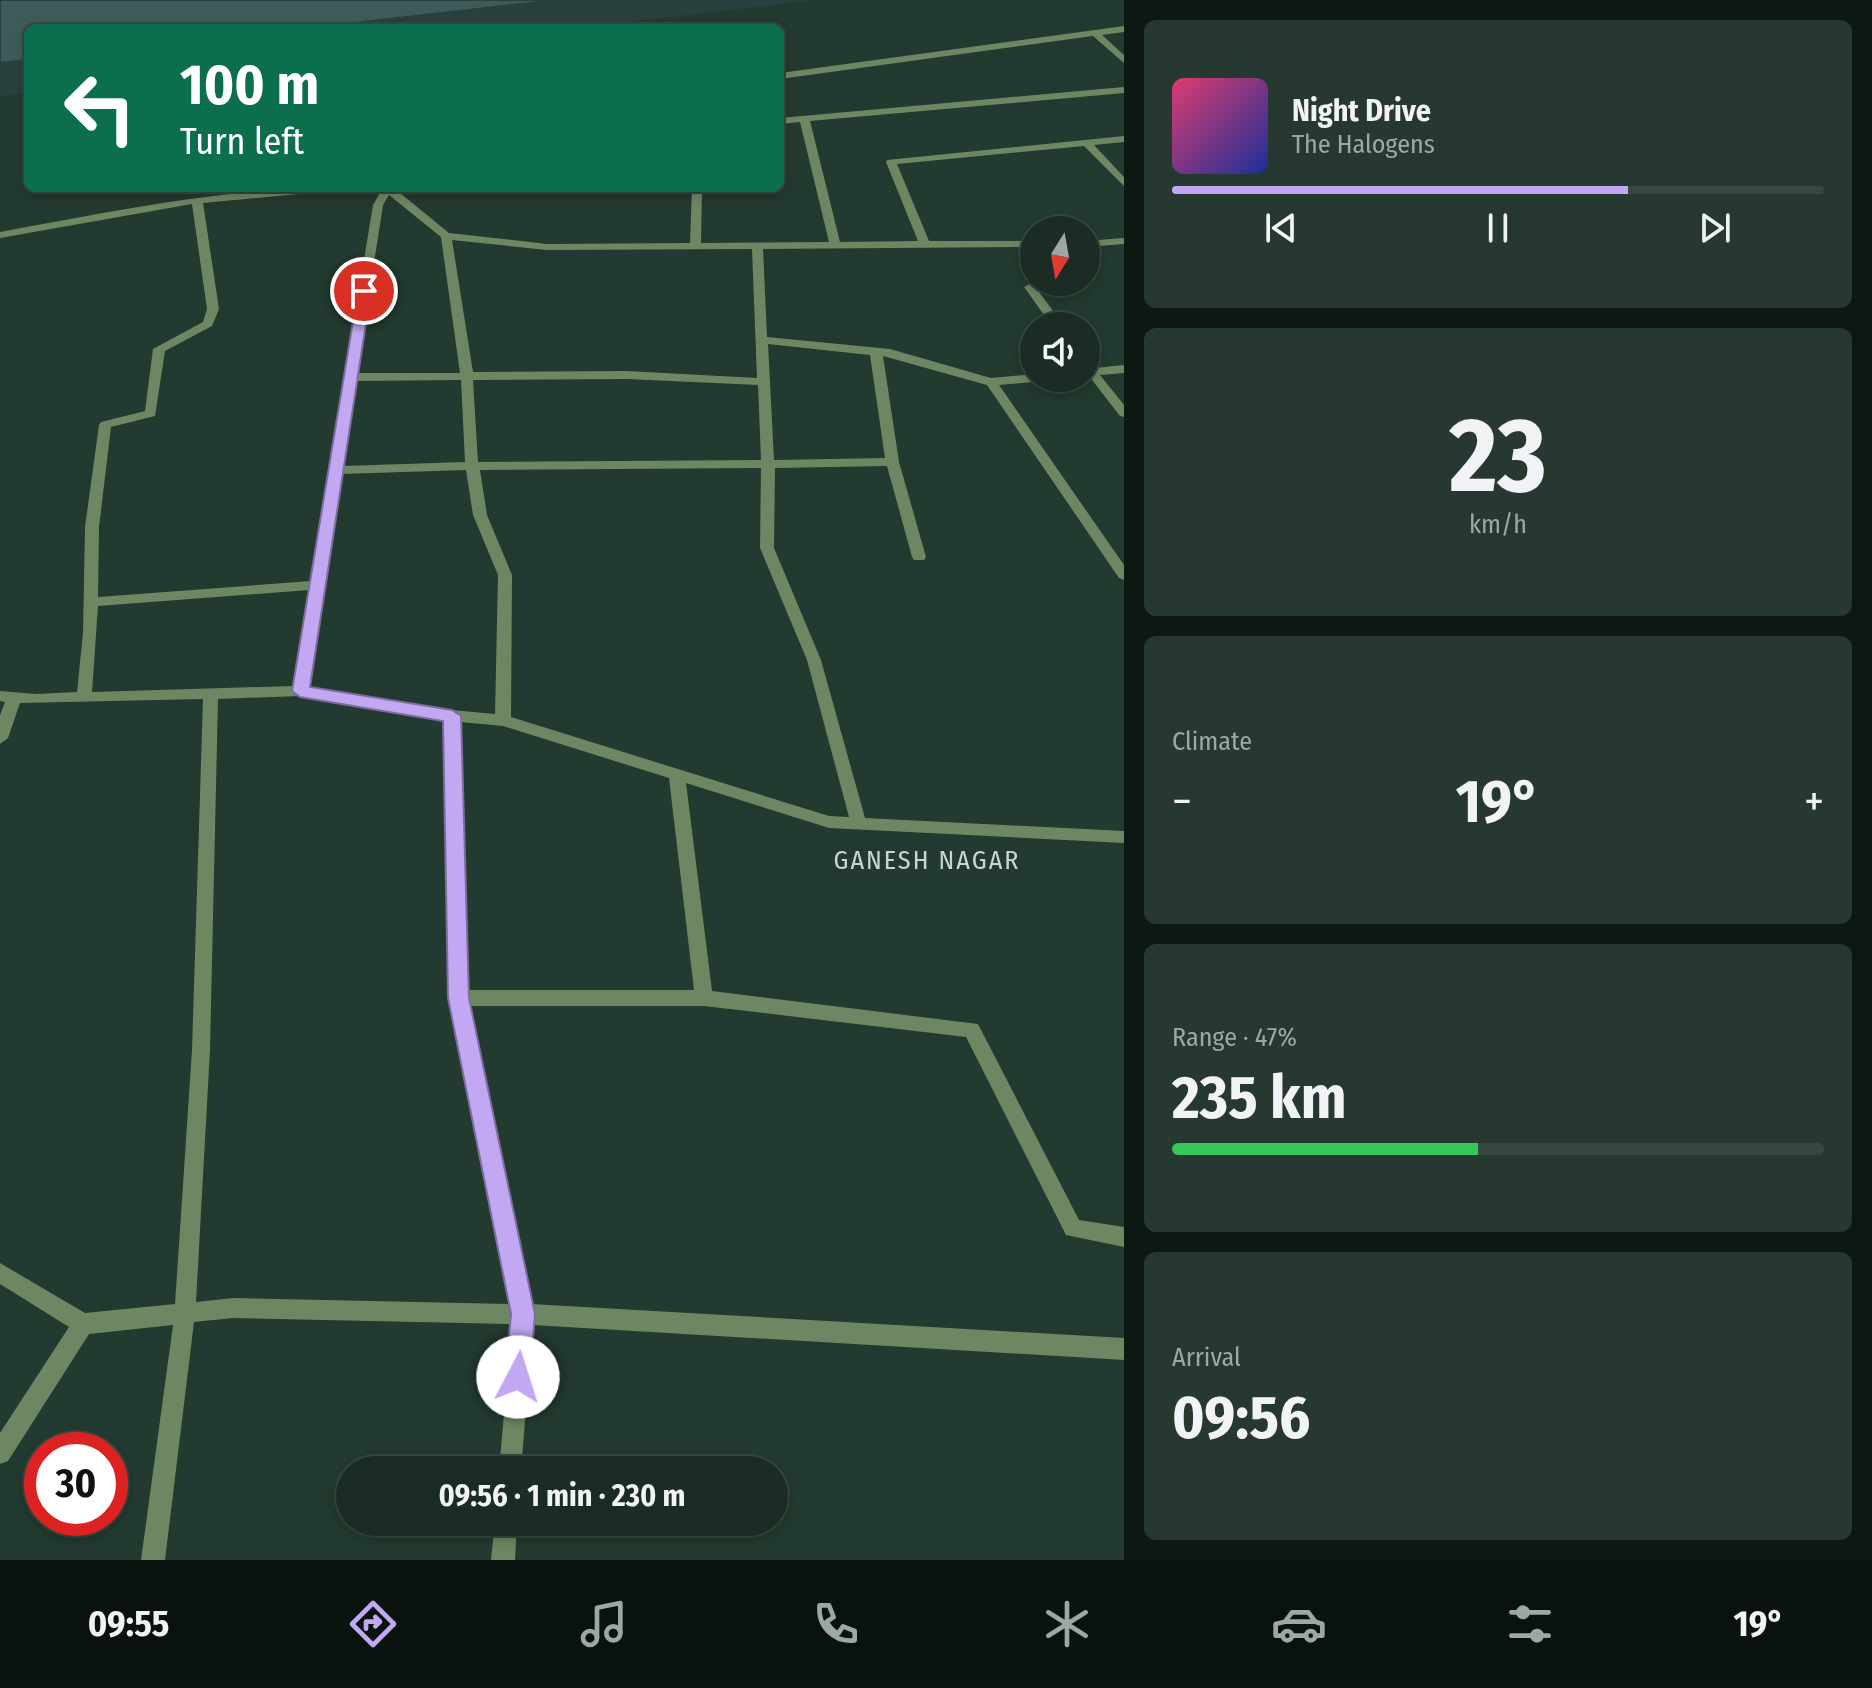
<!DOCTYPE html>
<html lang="en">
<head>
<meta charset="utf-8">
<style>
  body { margin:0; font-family:"Fira Sans Condensed",sans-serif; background:#273830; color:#f1f3f6; height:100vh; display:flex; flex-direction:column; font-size:30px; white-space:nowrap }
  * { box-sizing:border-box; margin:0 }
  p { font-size:26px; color:#9fa7a6 }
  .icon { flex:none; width:44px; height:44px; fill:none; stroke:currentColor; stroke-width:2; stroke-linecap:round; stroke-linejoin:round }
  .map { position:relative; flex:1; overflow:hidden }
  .drawer { display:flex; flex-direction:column; gap:20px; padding:20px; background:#0e1813; width:748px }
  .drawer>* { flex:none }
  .banner { position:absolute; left:24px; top:24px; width:760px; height:168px; border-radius:12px; box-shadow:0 4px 12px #0003,0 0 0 2px #384841; background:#0b6e4f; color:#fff; overflow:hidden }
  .needle { width:52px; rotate:191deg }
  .buttons { position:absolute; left:1020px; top:216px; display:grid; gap:16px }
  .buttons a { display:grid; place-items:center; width:80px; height:80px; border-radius:50%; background:#1a2c23; box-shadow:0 4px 12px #0003,0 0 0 2px #384841; font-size:40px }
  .speed { position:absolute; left:24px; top:1432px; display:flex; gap:16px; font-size:40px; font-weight:700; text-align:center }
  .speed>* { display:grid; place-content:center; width:104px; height:104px; border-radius:50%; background:#1a2c23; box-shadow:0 4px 12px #0003,0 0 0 2px #384841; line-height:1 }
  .speed .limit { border:12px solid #d22; background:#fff; color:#111 }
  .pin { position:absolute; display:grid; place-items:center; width:68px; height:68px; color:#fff; margin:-34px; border:4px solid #fff; border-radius:50%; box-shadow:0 2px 8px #0007 }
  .me { position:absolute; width:88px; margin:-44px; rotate:5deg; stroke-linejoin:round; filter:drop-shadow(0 0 6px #0008) }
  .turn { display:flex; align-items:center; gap:28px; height:168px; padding:0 24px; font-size:36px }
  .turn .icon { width:104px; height:104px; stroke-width:2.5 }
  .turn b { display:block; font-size:56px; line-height:68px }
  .big { font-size:60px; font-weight:700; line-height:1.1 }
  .drawer .widget { flex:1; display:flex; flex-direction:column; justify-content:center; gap:12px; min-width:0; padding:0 28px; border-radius:12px; background:#273830 }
  .drawer .dial { align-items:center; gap:0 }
  .dial b { font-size:104px; line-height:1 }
  .song { display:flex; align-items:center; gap:24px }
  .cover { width:96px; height:96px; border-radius:12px; background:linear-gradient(135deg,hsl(340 70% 55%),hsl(230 70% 35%)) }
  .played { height:8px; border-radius:4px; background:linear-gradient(90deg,#c2a8f3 70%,#384841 70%) }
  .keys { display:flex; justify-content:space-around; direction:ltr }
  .heat { display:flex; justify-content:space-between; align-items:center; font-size:44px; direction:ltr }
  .charge { height:12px; border-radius:6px; background:linear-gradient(90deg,#34c759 47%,#384841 0) }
  .trip { position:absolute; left:336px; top:1456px; width:452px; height:80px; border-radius:40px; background:#1a2c23; box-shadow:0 4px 12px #0003,0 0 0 2px #384841; font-weight:700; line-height:80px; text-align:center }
  .tabs { display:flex; height:128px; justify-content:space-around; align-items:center; background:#0a120e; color:#9fa7a6 }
  .tabs .icon { width:56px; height:56px }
  .tabs .selected { color:#c2a8f3 }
  .tabs b { font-size:36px; color:#f1f3f6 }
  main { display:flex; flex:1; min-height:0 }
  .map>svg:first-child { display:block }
</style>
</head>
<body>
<main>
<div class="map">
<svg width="1124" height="1560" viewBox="0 0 1124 1560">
  <rect width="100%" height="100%" fill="#223a2f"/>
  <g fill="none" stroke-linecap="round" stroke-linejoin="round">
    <path fill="#6d8762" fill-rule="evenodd" d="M1124 26V32L1102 35 1124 55V63L1093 36 780 79V73Z
      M1124 87V93L810 121 840 242 918 241 886 162 887 160 1124 136V142L1094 145 1124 177V186L1084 146 897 164 929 241H1034V247L763 249 767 337 890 349 991 378 1034 374V378H1040L1034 382 999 385 1124 565V580L1119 578 987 385 883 356 899 462 926 557 924 560H914L912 557 887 466 775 468 774 548 821 660 865 818 1124 831V843L829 828 686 783 712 991 978 1024 1079 1220 1124 1227V1247L1066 1235 966 1037 704 1006H470L531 1304 1124 1338V1360L533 1325 521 1470H499L512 1324 233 1318 194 1322 165 1560H141L173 1325 89 1334 8 1461 0 1464V1433L69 1327 0 1284V1263L85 1313 175 1304 192 1050 203 699 20 703 8 738 0 744V715L5 702 0 701V691L36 694 77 692 83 633 85 527 99 425 101 422 145 411 153 349 203 322 207 309 192 204 0 238V232C111 212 222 188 335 188L330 191 203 203 219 309 212 326 165 351 155 416 111 427 99 527 98 597 311 581 373 205 383 188H394L449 233 547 244 690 243 692 188H702L701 243 829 242 800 122 780 124V118ZM389 195 441 237 460 373H357L383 205ZM452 240 547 250 752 249 757 378 627 371 473 372ZM768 344 870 355 885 458 774 460ZM627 379 758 385 761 460 478 462 473 380ZM461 380 465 462 343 466 356 381ZM761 468 760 548 807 660 849 817 829 816 511 717 512 575 487 515 480 470ZM466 470 473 515 498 575 495 714 452 710 308 687 341 474ZM309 590 293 686 92 692 98 606ZM300 696 444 720 450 998 510 1304 233 1298 196 1302 210 1050 218 699ZM460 722 503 726 669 778 694 990H468Z
      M1124 238V244L1086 247V241Z
      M1030 284 1034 285 1064 326H1052L1024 287Z
      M1086 361 1095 368 1124 365V373L1100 375 1124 405V417L1120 416 1089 376 1086 377Z
      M495 1522H517L515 1560H491Z"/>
  </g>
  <path fill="#2a403e" d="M556 0H815L577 28H310Z
    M28 60V93L0 96V63Z"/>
  <path fill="#3c5b59" stroke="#2a403e" stroke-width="2" d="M0 0H556L310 28H28V60L0 63Z"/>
  <path fill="#c2a8f3" stroke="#7e6d9e" stroke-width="2" d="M364 287 371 291 310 687 452 710 461 716 469 998 535 1314 530 1377 526 1385 518 1389 509 1385 505 1377 511 1314 448 998 443 721 300 697 292 691 358 291Z"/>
  <g text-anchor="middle" stroke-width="8" stroke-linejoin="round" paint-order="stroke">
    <g font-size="26" letter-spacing="2" fill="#c8d6cf" stroke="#223a2f">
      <text x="927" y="869">GANESH NAGAR</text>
    </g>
  </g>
</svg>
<div class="buttons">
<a><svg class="needle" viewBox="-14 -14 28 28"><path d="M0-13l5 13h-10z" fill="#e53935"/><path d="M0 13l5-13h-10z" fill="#9fa7a6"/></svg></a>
<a><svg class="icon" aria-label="sound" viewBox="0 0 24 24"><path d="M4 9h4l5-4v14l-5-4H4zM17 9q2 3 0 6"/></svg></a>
</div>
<div class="speed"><div class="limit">30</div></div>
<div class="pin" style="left:364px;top:291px;background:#d93025"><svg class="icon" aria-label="arrive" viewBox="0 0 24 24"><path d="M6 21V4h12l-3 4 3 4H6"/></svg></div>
<svg class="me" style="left:518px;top:1377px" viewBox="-20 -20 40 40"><circle r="19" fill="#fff"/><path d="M0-13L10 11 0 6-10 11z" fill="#c2a8f3"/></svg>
<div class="trip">09:56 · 1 min · 230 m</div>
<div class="banner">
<div class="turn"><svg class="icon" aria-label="left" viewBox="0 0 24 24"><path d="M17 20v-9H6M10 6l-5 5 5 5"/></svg><div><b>100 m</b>Turn left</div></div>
</div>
</div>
<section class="drawer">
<div class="widget">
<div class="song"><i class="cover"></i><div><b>Night Drive</b><p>The Halogens</p></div></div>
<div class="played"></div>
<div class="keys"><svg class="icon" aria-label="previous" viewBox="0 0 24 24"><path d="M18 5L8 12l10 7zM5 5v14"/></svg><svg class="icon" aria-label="pause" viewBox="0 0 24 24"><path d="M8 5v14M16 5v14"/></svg><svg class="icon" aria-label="next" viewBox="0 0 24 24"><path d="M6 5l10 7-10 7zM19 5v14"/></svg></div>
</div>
<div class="widget dial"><b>23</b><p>km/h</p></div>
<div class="widget"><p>Climate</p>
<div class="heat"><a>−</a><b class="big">19°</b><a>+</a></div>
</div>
<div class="widget"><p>Range · 47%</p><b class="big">235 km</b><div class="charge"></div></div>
<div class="widget"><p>Arrival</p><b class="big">09:56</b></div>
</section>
</main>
<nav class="tabs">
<b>09:55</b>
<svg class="icon selected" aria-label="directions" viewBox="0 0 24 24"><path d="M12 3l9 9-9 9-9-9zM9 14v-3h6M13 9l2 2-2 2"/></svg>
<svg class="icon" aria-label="music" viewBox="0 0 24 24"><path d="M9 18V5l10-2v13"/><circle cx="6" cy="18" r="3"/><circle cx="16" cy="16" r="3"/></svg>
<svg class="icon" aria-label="phone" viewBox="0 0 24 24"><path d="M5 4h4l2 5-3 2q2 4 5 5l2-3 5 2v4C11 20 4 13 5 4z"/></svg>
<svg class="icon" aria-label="climate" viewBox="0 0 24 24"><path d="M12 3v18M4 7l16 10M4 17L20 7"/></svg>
<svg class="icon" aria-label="car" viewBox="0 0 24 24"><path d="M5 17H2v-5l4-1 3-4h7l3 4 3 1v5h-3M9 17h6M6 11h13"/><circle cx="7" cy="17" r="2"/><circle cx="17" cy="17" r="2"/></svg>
<svg class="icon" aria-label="filters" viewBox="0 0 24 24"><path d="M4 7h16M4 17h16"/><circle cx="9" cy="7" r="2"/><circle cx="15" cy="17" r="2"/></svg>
<b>19°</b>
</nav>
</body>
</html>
